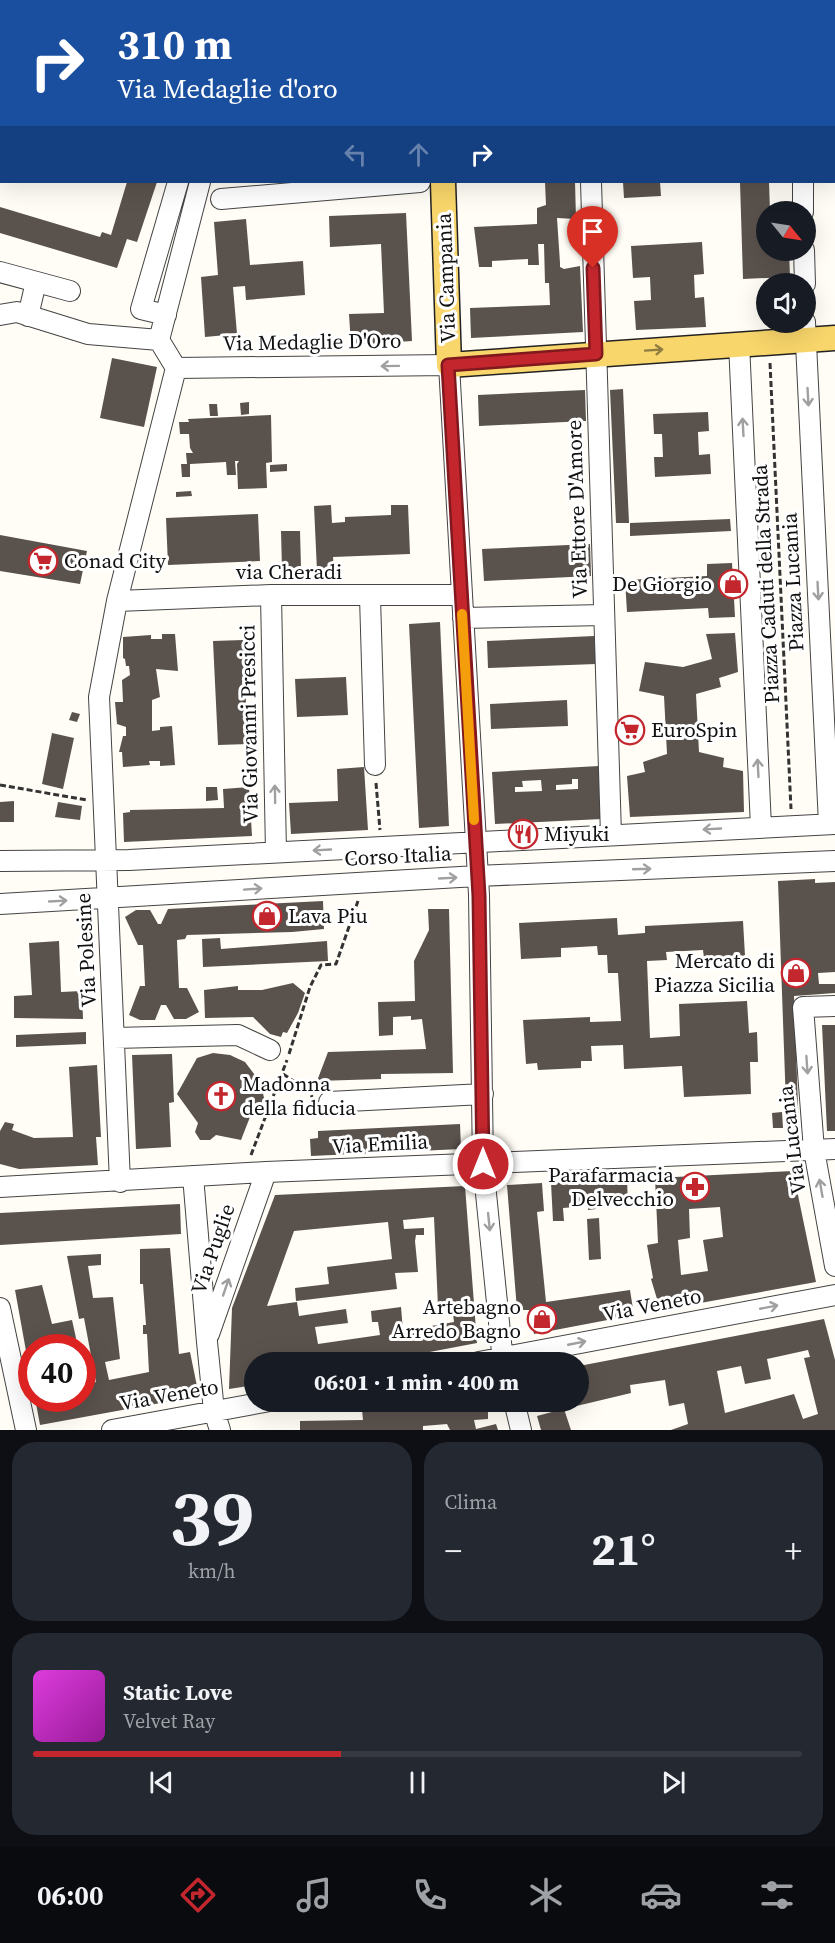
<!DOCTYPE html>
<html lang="it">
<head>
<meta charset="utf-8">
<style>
  body { margin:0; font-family:"Source Serif 4",serif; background:#242831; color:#f1f3f6; height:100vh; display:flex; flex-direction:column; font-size:22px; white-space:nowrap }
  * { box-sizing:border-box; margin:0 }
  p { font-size:20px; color:#9ea1a6 }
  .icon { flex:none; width:33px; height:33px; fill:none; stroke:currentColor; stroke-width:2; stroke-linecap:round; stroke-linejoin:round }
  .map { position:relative; height:1430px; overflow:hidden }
  .sheet { display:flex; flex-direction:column; gap:12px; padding:12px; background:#0d0f14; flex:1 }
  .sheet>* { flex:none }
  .guide { position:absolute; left:0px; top:0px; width:836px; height:183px; box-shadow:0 6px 24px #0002; background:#1a4fa0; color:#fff; overflow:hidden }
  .needle { width:39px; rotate:120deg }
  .fabs { position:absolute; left:756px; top:201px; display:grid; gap:12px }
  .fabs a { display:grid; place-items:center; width:60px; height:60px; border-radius:50%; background:#171b24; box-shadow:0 6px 24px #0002; font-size:30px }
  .speed { position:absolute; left:18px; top:1334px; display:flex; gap:12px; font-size:30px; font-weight:700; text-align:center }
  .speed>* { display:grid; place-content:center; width:78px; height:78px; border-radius:50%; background:#171b24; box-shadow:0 6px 24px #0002; line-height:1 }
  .speed .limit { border:9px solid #d22; background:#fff; color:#111 }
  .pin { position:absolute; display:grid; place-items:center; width:51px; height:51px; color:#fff; margin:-62px -26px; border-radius:50% 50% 50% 0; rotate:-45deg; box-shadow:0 0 6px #0007 }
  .pin .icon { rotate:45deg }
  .me { position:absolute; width:66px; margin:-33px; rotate:0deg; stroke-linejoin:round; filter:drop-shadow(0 0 4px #0008) }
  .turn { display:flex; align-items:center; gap:21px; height:126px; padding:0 18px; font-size:27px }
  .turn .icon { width:78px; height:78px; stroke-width:2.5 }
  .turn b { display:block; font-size:42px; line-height:51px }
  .lanes { display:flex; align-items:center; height:57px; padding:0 18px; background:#0003; justify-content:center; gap:30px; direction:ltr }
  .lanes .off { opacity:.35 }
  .big { font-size:45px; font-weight:800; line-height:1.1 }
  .sheet .widget { flex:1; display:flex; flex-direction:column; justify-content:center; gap:9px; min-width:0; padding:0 21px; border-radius:24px; background:#242831 }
  .sheet .dial { align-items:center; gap:0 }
  .dial b { font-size:78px; line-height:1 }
  .song { display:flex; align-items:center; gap:18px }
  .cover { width:72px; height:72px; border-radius:9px; background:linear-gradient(135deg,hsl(300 70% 55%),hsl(300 70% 35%)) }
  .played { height:6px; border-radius:3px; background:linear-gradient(90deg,#c4262e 40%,#363941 40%) }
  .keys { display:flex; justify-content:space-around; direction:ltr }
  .heat { display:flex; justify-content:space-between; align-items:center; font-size:33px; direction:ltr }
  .sheet .tiles { flex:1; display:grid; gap:12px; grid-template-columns:1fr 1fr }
  .widget:last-child { grid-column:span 2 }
  .trip { position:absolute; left:244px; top:1352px; width:345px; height:60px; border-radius:30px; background:#171b24; box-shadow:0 6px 24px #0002; font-weight:800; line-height:60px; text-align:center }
  .tab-bar { display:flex; height:96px; justify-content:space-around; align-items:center; background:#090b0e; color:#9ea1a6 }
  .tab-bar .icon { width:42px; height:42px }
  .tab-bar .current { color:#c4262e }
  .tab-bar b { font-size:27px; color:#f1f3f6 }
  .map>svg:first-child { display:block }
</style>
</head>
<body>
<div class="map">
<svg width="835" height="1430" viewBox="0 0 835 1430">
  <rect width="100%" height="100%" fill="#fffdf5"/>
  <path fill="#5a524d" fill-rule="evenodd" d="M127 182H157L137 242 127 239 117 268 0 233V207L100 237 102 232 111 235Z
    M545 182H575L576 219 557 218 560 263V267L564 269 580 266 583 332 471 338 470 308 550 305 549 283H545L544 244H538L539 265H528V259L492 261V267H479L474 227 537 224V208L546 205Z
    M623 182H660L661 196 624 198Z
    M740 182H769L770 212H766V250H789L790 277 743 279Z
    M406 213 412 341 351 345 349 314 384 313 381 244 330 247 329 216Z
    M246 219 250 265 303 261 305 295 246 300 245 286 233 287 237 334 205 337 201 277 218 275 214 222Z
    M702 242 704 274 694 275 695 298 704 297 706 327 636 330 634 301 651 300 650 277 633 278 631 246Z
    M112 358 157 367 144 427 100 418Z
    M623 389 629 523H616L610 390Z
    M585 390 586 421 479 426 478 395Z
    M249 402V414L241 415 240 403Z
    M209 404H217L218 416H210Z
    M708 412 709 431 698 432 699 455 710 454 711 474 655 477 654 457H663L662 434H654L653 414Z
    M271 415 272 462 266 463 267 488 238 489 237 464 239 461H235L236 475H227L226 462 190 464V477H182L181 464H187L186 453H193L190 448 189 434H180L179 422H189L188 419Z
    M287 464V471L270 472V465Z
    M191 491 192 496 176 497V492Z
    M331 505 332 523 345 522V517L391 515V505H408L410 554 333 557 334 570 317 571 314 506Z
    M258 514 260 561 168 565 166 518Z
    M730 519 731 531 630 536V523Z
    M281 531H300L301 568 282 569Z
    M0 535 87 551 80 584 0 571Z
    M590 544 591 576 484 581 482 549Z
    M732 563 735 617 709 618 708 608 627 612 625 580 707 576V564Z
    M440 622 449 826 419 828 409 624Z
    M735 633 738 672 719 678 721 687 696 694 699 752 724 758 723 767 743 771 744 812 630 817 627 776 645 772 643 762 667 754 664 696 639 691 645 662 683 667 712 659 706 634Z
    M162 634H175L178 671 156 669 160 697 152 700V731L160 730V727L172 726 175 765 160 766V761H149L150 765 123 767 122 752H119L123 736H126V727L117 724 115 702H123L122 680 130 675 129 666H126L125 659 123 658V637L151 635V639H162Z
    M594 636 596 664 488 668 487 641Z
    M243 640 248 744 218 745 213 641Z
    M346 677 348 715 297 717 295 679Z
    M567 700 568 726 491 729 490 704Z
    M72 712 80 714 77 722 69 720Z
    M52 733 74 738 63 789 42 784Z
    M599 766 602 819 495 824 492 772ZM572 779H578V789L556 790V785L572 784ZM541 780 542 791 515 792V787H523L522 781Z
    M364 767 368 830 291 834 289 803 338 801 337 769Z
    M206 787H217L218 800 206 801Z
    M249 787 252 836 124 842 123 813 130 812V810L224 808 223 789Z
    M14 801V822H0V802Z
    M58 802 82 806 80 820 55 817Z
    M815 879V883L835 882V972L818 973 819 984H835V993L794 996 799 1133H787L778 881Z
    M323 901 324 929 292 932 187 935 185 939 177 940 179 988H187L199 1012 186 1019H174L166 1005H161L155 1020H140L129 1015 140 986H145L143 945H138L125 917 136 910H150L158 924H161L168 909Z
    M428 909H449L453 1073 381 1074V1079L317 1081 328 1052 426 1049 422 1019 411 1020V1016L393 1017V1035L379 1036 378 1002 415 1001 414 961 429 930Z
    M617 918 618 935 645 933V926L743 921 745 956 704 958 703 950 666 952 667 960 647 961 650 1038 680 1036 679 1004 747 1001 749 1033 757 1032 758 1062H750L751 1094 684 1097 682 1066 624 1069 623 1045 591 1046 592 1061H581V1068L538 1070 537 1063 526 1064 523 1020 590 1017V1022L621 1021 618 973H608L607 955H598L597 946 561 948V957L521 959 519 923Z
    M220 938 221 949 327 941 328 961 203 967 202 939Z
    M59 941 61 992 82 991 83 1019 14 1018V996L32 995 29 943Z
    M293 983 305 993 298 1013 287 1033 283 1032 281 1037 270 1034 253 1017 205 1018 204 990 238 986V990H262Z
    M822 1025H835V1131H827Z
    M86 1032V1044L16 1047V1035Z
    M213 1053 230 1055 245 1062 261 1083 264 1098 262 1111 250 1117 241 1140 216 1135 210 1140H200L195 1132 198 1123 177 1094 197 1058Z
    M172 1054 174 1102 169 1103 171 1147 136 1149 132 1055Z
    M97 1065 101 1137H96L98 1165 19 1169 0 1164V1131L5 1122 14 1124 12 1130 34 1138 73 1137 69 1067Z
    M782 1112 783 1128H773L772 1113Z
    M460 1124 461 1149 311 1156 310 1139 318 1138V1131Z
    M793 1171 816 1282 656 1311 654 1299H657L651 1279 653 1278 647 1245 658 1243 655 1178ZM720 1207 723 1237 703 1240 708 1271 681 1275 678 1240 690 1238 689 1209Z
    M627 1179 628 1205 596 1206V1209L588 1210V1206L563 1208 564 1221H553L551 1183Z
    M542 1183 544 1211 537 1212 546 1302 630 1290 634 1315 534 1334 529 1310H517L507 1185Z
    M465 1186 477 1343 377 1362H255V1385L229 1389 232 1308 275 1195ZM434 1217 438 1307 452 1306 454 1322 403 1331 401 1307 371 1311 372 1322H378L380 1335 318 1344 315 1327 348 1323 346 1309 299 1316 297 1302 267 1306 294 1231 388 1222 392 1259 327 1267 329 1284 295 1288 296 1301 397 1289 395 1273 418 1272 415 1241 416 1235H424V1228L404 1229 403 1220Z
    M180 1204 181 1234 0 1245V1213Z
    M599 1218 601 1259 589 1260 587 1219Z
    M170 1248 179 1354 190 1352 199 1396 40 1425 35 1398H82V1378L85 1384 96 1382 84 1318 79 1319 67 1256 101 1254V1265L88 1266 93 1298 113 1297 120 1359 105 1362 109 1380 149 1372 147 1334H143V1325H146L143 1284H140V1249Z
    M42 1285 52 1324 72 1320 76 1338 73 1346 68 1347H32L30 1373 15 1290Z
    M824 1319 835 1360V1430H671L688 1424 684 1403 669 1406 665 1380 630 1385 631 1393 564 1409 571 1430H541L537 1416 563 1409 562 1401H579V1366ZM808 1350 810 1357 804 1358 818 1414 803 1419 794 1394 725 1413 717 1371 741 1366 745 1384 771 1379 767 1359Z
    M436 1401H488V1419L474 1420 476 1429 496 1424 498 1430H450L447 1424 423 1426V1430H300V1421L363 1420 362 1410 436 1409Z
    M533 1401H547L548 1406 535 1409Z"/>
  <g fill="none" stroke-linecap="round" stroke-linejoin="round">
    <g stroke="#444" stroke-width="22">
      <path id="minor" d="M799 0V2
        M190 2 191 0
        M246 2 247 0
        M591 182 611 835
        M803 182V212
        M221 199 420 182
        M804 250 805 284
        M0 272 70 291
        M0 315 17 312 88 334 159 340
        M166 315 141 309 178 182
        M28 316 36 282
        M805 322 829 824
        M739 343 761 827
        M176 368 449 365 479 895 483 1164 503 1362
        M271 595 276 852
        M370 597 375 765
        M117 601 271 595H461
        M463 618 604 615
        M0 861 129 860 835 824
        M0 904 477 876 835 861
        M835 1006 803 1007 814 1150 835 1266
        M114 1038 238 1035 270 1050
        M329 1102 483 1094
        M193 1176 207 1342 214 1411 220 1430
        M120 1182 99 697 117 601 176 368 159 340 200 182
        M0 1187 266 1172 835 1149
        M0 1308 26 1430
        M209 1334 266 1172
        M479 1362 835 1295
        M514 1401 521 1430
        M112 1430 270 1401"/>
    </g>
    <g stroke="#222" stroke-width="27">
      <path id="major" d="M440 2 441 0
        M443 182 449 365 835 338"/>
    </g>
    <path stroke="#333" stroke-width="3" stroke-dasharray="6 3" stroke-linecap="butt" d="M0 109H2
      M770 363 791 809
      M376 783 380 830
      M0 785 87 800
      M289 1054 310 987 321 965 336 964 358 901
      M283 1074 310 1092 312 1097
      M251 1155 287 1060"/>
    <use href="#minor" stroke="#fff" stroke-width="20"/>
    <use href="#major" stroke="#f9d66b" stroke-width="24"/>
  </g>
  <defs><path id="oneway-shaft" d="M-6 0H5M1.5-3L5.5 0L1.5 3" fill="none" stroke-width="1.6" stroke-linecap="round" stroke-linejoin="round" transform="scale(1.5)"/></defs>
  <use stroke="#917d42" href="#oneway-shaft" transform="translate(654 350) rotate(-4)"/>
  <g stroke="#a0a0a0">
    <use href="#oneway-shaft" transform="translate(390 366) rotate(179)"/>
    <use href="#oneway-shaft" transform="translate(808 397) rotate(87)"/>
    <use href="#oneway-shaft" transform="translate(743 427) rotate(-93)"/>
    <use href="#oneway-shaft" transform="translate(818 591) rotate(87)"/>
    <use href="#oneway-shaft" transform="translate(758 768) rotate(-93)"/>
    <use href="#oneway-shaft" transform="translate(275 794) rotate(-91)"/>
    <use href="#oneway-shaft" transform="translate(712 829) rotate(177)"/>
    <use href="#oneway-shaft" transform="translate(322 850) rotate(177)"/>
    <use href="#oneway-shaft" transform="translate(642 869) rotate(-2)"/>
    <use href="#oneway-shaft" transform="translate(448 878) rotate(-3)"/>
    <use href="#oneway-shaft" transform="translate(253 889) rotate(-4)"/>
    <use href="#oneway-shaft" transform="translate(58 901) rotate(-3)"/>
    <use href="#oneway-shaft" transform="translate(807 1065) rotate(86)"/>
    <use href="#oneway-shaft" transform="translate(821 1188) rotate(-100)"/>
    <use href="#oneway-shaft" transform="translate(489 1222) rotate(84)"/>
    <use href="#oneway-shaft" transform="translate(226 1287) rotate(-71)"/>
    <use href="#oneway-shaft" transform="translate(769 1307) rotate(-11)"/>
    <use href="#oneway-shaft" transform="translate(577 1343) rotate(-11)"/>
  </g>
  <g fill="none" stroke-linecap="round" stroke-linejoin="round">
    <g stroke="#7f191e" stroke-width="15">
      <path id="route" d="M483 1164 479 896 448 365 596 354 593 268"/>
    </g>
    <use href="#route" stroke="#c4262e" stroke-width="10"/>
    <path stroke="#f59e0b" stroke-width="10" d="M462 614 474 820"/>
  </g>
  <defs>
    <g id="supermarket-ring" transform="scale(1.5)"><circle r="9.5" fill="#fff" stroke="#c4262e" stroke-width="1.5"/><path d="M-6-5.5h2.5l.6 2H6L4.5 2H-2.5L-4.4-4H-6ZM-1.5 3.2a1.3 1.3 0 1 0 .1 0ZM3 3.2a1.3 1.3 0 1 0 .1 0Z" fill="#c4262e"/></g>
    <g id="shop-ring" transform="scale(1.5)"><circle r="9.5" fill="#fff" stroke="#c4262e" stroke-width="1.5"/><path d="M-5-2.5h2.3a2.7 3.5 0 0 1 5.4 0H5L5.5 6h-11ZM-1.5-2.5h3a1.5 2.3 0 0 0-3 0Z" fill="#c4262e"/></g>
    <g id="restaurant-ring" transform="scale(1.5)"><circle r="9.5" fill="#fff" stroke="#c4262e" stroke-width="1.5"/><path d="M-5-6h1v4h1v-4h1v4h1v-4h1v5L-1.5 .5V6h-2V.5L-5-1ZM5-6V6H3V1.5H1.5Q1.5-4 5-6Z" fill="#c4262e"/></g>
    <g id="church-ring" transform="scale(1.5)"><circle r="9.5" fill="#fff" stroke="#c4262e" stroke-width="1.5"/><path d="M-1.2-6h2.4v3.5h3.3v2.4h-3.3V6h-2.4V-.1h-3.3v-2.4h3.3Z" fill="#c4262e"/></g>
    <g id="pharmacy-ring" transform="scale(1.5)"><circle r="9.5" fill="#fff" stroke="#c4262e" stroke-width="1.5"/><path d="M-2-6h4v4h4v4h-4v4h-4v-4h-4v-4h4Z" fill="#c4262e"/></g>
  </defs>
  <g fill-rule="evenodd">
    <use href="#supermarket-ring" x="43" y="561"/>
    <use href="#shop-ring" x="733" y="584"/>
    <use href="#supermarket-ring" x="630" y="730"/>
    <use href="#restaurant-ring" x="523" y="834"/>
    <use href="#shop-ring" x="267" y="916"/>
    <use href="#shop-ring" x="796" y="973"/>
    <use href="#church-ring" x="221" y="1096"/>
    <use href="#pharmacy-ring" x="695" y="1187"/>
    <use href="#shop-ring" x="542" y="1319"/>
  </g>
  <g text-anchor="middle" stroke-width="6" stroke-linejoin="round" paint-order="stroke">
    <g font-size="21" fill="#111" stroke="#fff">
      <text transform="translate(446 278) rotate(-92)" y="7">Via Campania</text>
      <text transform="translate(312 342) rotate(-1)" y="7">Via Medaglie D'Oro</text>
      <text transform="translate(577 509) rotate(-92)" y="7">Via Ettore D'Amore</text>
      <text x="289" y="579">via Cheradi</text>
      <text transform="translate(793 582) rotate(-93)" y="7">Piazza Lucania</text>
      <text transform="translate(766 584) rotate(-93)" y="7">Piazza Caduti della Strada</text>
      <text transform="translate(249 724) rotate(-91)" y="7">Via Giovanni Presicci</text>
      <text transform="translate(398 856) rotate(-3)" y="7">Corso Italia</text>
      <text transform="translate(86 950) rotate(-93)" y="7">Via Polesine</text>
      <text transform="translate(792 1140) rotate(-97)" y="7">Via Lucania</text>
      <text transform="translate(380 1144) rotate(-3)" y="7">Via Emilia</text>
      <text transform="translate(213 1249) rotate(-71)" y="7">Via Puglie</text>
      <text transform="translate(652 1305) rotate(-11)" y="7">Via Veneto</text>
      <text transform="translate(169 1395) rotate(-10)" y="7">Via Veneto</text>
    </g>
    <g font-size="21" fill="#111" stroke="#fff" text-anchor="start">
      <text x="64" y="568">Conad City</text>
      <text x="712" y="591" text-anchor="end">De Giorgio</text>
      <text x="651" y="737">EuroSpin</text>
      <text x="544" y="841">Miyuki</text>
      <text x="288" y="923">Lava Piu</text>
      <text x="775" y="968" text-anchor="end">Mercato di<tspan x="775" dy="24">Piazza Sicilia</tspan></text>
      <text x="242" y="1091">Madonna<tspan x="242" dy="24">della fiducia</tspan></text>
      <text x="674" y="1182" text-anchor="end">Parafarmacia<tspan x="674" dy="24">Delvecchio</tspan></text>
      <text x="521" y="1314" text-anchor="end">Artebagno<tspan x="521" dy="24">Arredo Bagno</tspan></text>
    </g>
  </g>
</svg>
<div class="fabs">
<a><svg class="needle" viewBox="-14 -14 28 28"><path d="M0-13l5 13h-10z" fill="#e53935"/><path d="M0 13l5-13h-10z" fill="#9ea1a6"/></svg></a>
<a><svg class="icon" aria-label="sound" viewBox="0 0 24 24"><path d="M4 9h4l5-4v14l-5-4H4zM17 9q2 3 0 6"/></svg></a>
</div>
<div class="speed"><div class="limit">40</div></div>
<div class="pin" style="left:593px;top:268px;background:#d93025"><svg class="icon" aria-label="arrive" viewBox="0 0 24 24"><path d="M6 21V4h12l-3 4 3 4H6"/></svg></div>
<svg class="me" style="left:483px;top:1164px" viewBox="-20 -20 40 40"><circle r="17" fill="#c4262e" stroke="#fff" stroke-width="3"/><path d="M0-11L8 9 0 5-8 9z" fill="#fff"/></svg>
<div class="trip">06:01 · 1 min · 400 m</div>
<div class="guide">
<div class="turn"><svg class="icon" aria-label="right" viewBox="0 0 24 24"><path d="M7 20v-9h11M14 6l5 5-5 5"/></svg><div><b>310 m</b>Via Medaglie d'oro</div></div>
<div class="lanes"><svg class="icon off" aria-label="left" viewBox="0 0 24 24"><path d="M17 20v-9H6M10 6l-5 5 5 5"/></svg><svg class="icon off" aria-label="ahead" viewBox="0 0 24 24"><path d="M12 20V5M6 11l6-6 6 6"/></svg><svg class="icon" aria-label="right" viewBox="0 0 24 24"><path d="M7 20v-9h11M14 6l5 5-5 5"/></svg></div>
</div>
</div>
<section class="sheet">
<div class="tiles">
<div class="widget dial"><b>39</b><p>km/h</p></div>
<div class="widget"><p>Clima</p>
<div class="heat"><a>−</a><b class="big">21°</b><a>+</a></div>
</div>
<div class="widget">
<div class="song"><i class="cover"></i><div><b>Static Love</b><p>Velvet Ray</p></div></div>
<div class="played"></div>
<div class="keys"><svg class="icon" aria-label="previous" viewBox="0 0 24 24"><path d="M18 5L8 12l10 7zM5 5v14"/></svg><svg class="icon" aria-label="pause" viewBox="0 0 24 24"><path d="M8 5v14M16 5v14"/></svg><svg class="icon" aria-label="next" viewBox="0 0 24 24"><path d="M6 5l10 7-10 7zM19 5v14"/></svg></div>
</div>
</div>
</section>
<nav class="tab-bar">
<b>06:00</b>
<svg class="icon current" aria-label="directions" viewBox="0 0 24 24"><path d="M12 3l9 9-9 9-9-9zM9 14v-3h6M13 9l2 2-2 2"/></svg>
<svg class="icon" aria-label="music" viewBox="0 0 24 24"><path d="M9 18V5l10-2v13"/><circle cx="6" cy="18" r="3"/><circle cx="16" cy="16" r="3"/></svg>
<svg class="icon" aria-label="phone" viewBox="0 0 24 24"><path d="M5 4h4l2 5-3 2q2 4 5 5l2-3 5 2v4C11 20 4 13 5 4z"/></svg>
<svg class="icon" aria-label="climate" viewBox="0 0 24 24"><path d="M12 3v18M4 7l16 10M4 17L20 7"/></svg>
<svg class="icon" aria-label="car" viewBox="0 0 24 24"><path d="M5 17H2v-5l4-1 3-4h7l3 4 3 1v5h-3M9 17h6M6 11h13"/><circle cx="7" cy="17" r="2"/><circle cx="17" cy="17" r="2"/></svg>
<svg class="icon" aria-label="filters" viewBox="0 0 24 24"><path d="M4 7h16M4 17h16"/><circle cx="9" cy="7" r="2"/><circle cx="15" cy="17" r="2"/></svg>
</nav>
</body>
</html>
